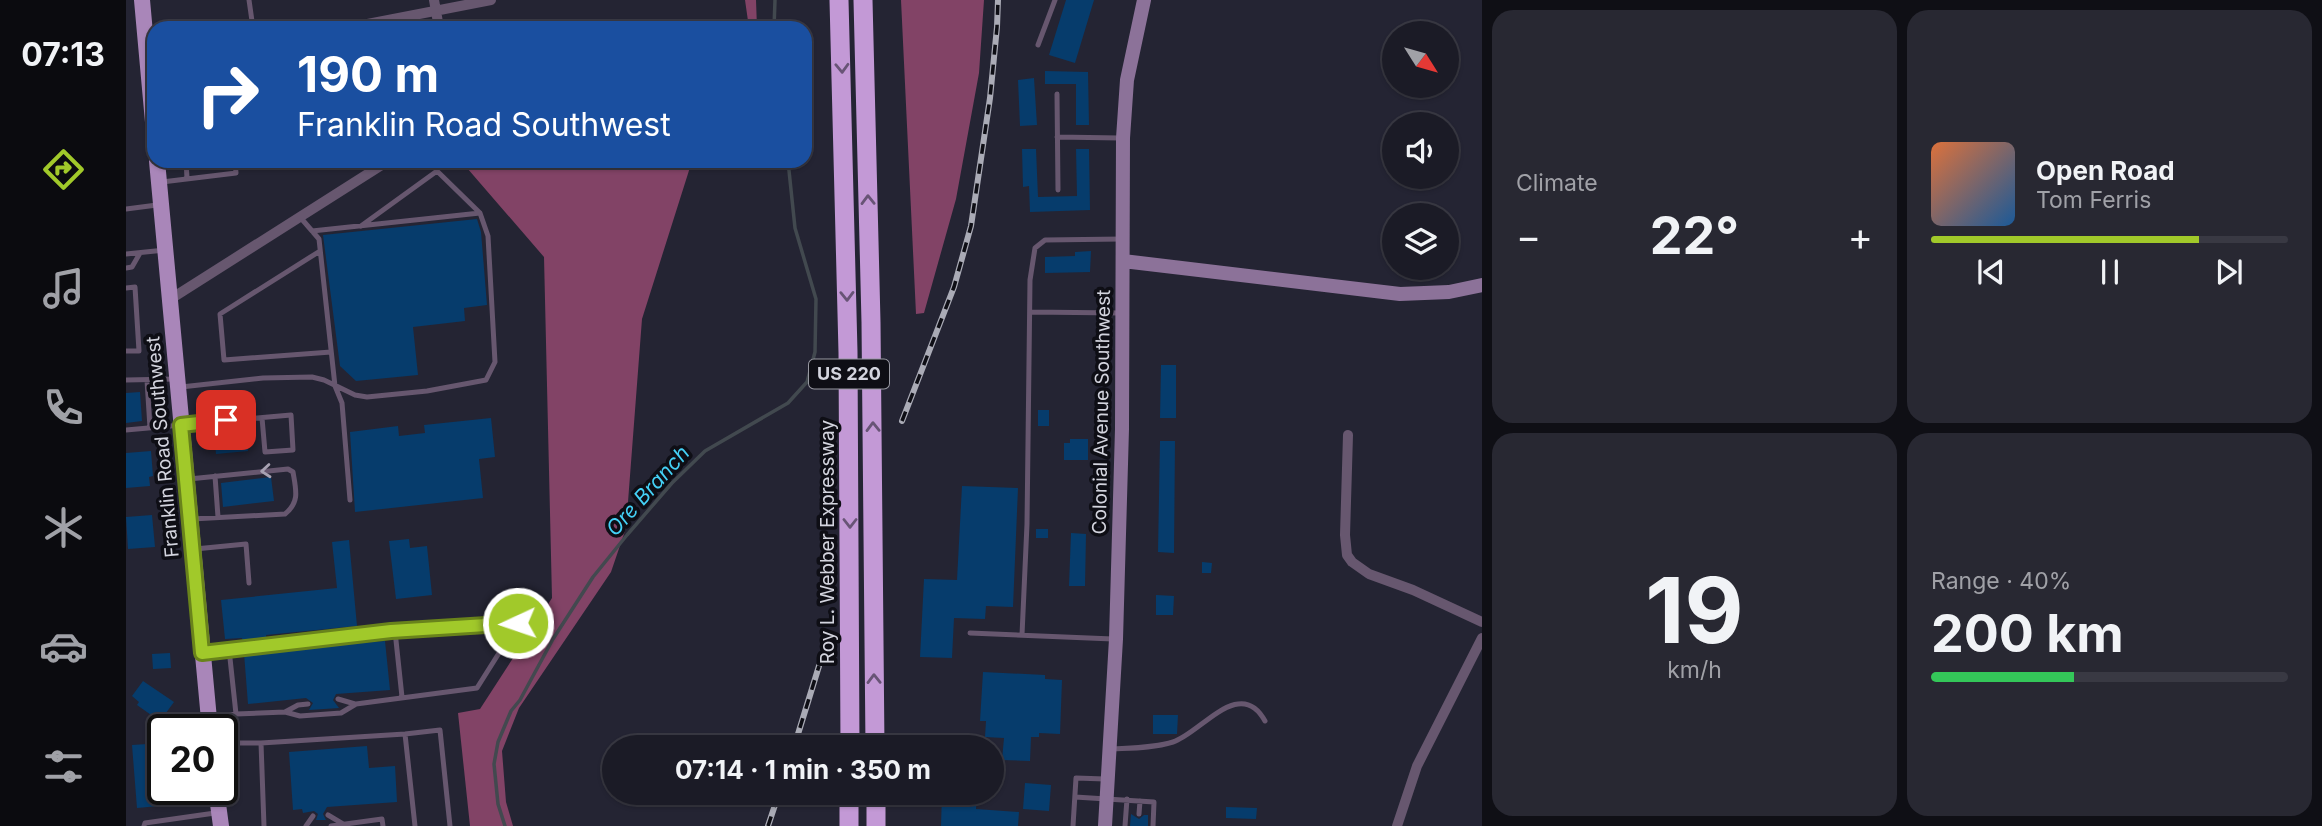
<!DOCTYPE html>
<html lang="en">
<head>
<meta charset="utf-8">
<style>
  body { margin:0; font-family:Inter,sans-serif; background:#282832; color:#f1f3f6; height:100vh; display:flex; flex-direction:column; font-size:26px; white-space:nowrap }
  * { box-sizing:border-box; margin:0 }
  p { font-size:23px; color:#a0a1a7 }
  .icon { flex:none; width:38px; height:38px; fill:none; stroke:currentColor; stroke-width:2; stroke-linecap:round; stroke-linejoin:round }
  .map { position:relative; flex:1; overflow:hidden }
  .details { display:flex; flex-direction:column; gap:10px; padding:10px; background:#0f0f15; width:840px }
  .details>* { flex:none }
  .banner { position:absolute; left:21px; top:21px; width:665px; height:147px; border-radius:21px; box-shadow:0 2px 5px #0004,0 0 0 2px #393943; background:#1a4fa0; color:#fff; overflow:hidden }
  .needle { width:46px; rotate:127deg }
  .tools { position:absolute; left:1256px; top:21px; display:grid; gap:14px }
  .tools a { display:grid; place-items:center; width:77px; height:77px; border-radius:50%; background:#1b1b26; box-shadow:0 2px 5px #0004,0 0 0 2px #393943; font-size:35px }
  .speed { position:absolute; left:21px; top:714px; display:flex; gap:14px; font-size:35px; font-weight:700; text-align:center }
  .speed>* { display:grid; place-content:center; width:91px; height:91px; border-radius:50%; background:#1b1b26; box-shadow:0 2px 5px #0004,0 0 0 2px #393943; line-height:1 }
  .speed .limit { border:4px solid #111; border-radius:10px; background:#fff; color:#111 }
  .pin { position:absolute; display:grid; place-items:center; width:60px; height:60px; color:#fff; margin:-30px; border-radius:14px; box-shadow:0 4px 10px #0006 }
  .me { position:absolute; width:77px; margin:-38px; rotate:267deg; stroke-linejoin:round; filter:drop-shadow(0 0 5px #0008) }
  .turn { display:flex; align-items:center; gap:24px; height:147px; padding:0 35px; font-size:32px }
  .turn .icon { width:91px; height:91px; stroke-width:2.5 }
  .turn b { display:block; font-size:49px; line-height:60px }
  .big { font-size:52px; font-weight:700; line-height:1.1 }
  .details .tile { flex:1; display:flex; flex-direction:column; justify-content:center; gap:10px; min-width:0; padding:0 24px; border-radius:21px; background:#282832 }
  .details .dial { align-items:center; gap:0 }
  .dial b { font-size:91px; line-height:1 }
  .song { display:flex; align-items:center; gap:21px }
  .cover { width:84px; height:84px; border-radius:10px; background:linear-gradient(135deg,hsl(20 70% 55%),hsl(210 70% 35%)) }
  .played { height:7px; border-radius:4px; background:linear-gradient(90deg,#a1c92a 75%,#393943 75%) }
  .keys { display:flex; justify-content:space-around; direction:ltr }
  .heat { display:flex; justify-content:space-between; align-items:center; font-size:38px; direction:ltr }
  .charge { height:10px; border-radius:5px; background:linear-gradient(90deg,#34c759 40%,#393943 0) }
  .details .tiles { flex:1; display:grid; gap:10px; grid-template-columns:repeat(2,1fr) }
  .trip { position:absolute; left:476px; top:735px; width:402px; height:70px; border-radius:35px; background:#1b1b26; box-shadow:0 2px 5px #0004,0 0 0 2px #393943; font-weight:700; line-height:70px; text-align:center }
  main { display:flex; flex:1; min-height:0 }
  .tabs { display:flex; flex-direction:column; width:126px; justify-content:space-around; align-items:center; background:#0b0b0f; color:#a0a1a7 }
  .tabs .icon { width:49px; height:49px }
  .tabs .active { color:#a1c92a }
  .tabs b { font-size:32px; color:#f1f3f6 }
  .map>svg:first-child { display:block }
</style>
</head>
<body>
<main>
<nav class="tabs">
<b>07:13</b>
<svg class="icon active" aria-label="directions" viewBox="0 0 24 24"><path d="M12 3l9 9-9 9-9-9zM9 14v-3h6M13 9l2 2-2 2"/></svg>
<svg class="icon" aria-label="music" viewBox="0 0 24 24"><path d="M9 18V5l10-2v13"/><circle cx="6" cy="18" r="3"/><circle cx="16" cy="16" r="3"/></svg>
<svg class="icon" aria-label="phone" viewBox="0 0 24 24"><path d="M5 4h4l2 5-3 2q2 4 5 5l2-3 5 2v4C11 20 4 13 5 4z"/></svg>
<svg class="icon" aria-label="climate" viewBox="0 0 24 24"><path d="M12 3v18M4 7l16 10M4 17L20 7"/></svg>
<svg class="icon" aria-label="car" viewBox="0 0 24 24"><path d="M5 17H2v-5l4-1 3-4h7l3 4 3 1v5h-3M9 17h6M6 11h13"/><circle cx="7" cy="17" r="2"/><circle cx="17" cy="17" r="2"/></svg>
<svg class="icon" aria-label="filters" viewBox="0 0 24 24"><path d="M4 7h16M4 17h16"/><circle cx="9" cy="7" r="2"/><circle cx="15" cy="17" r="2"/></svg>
</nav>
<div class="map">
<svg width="1356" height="826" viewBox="0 0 1356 826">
  <rect width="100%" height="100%" fill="#242433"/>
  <path fill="#824366" d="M619 0H630L631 28H623Z
    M775 0H858L853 73 830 199 798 313 790 314Z
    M335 161H566L516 319 500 528 485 572 393 708 376 751 380 802 387 826H344L332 713 354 709 426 598 418 257Z"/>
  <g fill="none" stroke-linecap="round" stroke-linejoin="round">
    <path stroke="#42494f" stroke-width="3.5" d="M648 28 649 0
      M379 826 372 804 368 764 372 742 385 711 394 700 427 639 467 577 501 535 546 483 579 451 662 403 681 382 689 352 690 299 669 228 662 161"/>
  </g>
  <path fill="#063c6c" d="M940 0H968L949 63 923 55Z
    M919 71 962 72 963 125H950V84H919Z
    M908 78 911 125 894 126 892 80Z
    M896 149H910L912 197 951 196 950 149H963L964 210 904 212 903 186 897 187Z
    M351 219 355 232 361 305 338 308 339 321 287 327 292 375 230 381 214 366 197 235Z
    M965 251 964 272 919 273V257L949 256V252Z
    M1035 365H1050V418H1034Z
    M14 392 16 421 0 423V393Z
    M912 410H923V426H912Z
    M365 418 369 457 353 459 357 498 229 512 224 432 272 426 273 436 299 433 298 425Z
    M120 432 122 451 90 454 88 435Z
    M944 439H962V460H938V443H944Z
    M1034 441H1049L1048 553 1032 552Z
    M25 451 27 476 23 477 24 486 0 488V453Z
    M145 477 148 501 97 507 95 483Z
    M836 486 892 488 887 607 860 606 859 619 828 618 826 658 794 657 798 579 831 580Z
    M26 515 29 547 2 549 0 517Z
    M910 529H922V538H910Z
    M945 533 960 534 959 586H943Z
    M283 539 284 548 301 546 306 595 270 599 263 541Z
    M223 540 231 626 140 635 141 640 117 642 116 638 99 639 95 600 211 588 206 542Z
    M1076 562 1086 563 1085 573H1076Z
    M1030 595 1048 596 1047 615H1030Z
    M259 641 264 690 210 694 207 700 213 708 183 710 187 703 180 698 122 704 118 653Z
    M44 653 45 668 27 669 26 654Z
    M857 672 919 675V679L936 680 934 734 913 733V737H905L904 761 876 760 878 738 859 737 860 721H854Z
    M17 681 48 702 37 717 31 712 28 717 11 705 13 702 6 696Z
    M1027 715H1052L1051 734H1027Z
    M37 743V789H43L44 805 11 808 6 745Z
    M241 746 243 768 269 766 271 802 201 807 197 814 200 820H190L192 814 188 811 177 813 176 809 167 810 163 752Z
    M899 783 925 785 923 811 897 809Z
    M816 793H851L850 809 893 812 892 826H815Z
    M1100 807 1131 808 1130 819 1100 818Z
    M1005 814 1013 819 1018 815H1022V826H1004Z"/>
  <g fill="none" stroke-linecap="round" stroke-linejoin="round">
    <path stroke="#67576f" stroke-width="5" d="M123 0 127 28
      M912 45 929 0
      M931 94 932 190
      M931 137 994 138
      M60 161 61 178
      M36 182 110 173 109 161
      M0 209 31 205
      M174 217 193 239 209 386 216 403 224 500
      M186 231 354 213
      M194 251 94 314 98 360 205 352
      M0 254 39 250
      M0 268 6 267 14 253
      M0 288 9 287 13 351H0
      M904 312 994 313
      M0 380 49 379
      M21 380 24 428
      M55 387 137 378 186 377 198 380 229 395 241 397 301 391 360 380 369 362 362 236 354 213 311 171 235 226
      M0 430 165 415 167 450 139 452 136 418
      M89 476 92 517
      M63 479 162 469 167 472C170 490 174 502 159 514L66 519
      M69 549 120 544 123 583
      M269 631 276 697
      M844 633 987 639
      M896 635 901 524 904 280 909 248 919 240 996 239
      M79 652 265 631 392 623 351 688 230 704 215 713 174 716 159 712 110 714 103 649
      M212 699 229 704
      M159 712 172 705 182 704
      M85 718 110 714
      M279 734 289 826
      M96 743H135
      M987 749C1006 748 1028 748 1047 742 1074 734 1114 675 1139 721
      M949 797 1028 802 1027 826
      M1013 814 1014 801
      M202 815 217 824
      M18 826 19 823 89 813
      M138 826 135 743 279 734 314 730 324 826
      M180 826 187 816
      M205 826 256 819 257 826
      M947 826 950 778 979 779
      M999 826 1001 799"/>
    <path stroke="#67576f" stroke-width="10" d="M308 0 313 28
      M221 28 365 0
      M43 300 262 161
      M1222 435 1219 535 1221 555 1226 562 1243 574 1287 590 1356 622
      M1271 826 1291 766 1356 638"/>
    <path stroke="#8c7299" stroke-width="14" d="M997 261 1274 294 1323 292 1356 285
      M979 826 990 639 996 429 997 138 1001 80 1018 0"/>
    <path stroke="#a986b9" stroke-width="16" d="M16 0 28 133
      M31 161 84 730
      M90 789 95 826"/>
    <path stroke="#c399d6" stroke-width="19" d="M713 0 722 352 724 747
      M737 0 745 322 749 747
      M750 793V826
      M723 826V793"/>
    <g stroke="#aaabb6" stroke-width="6">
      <path id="rail" d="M776 421 828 287 845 226 864 98 871 27 872 0
        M668 747 693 666
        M642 826 653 793"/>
    </g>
    <use href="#rail" stroke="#0e0e15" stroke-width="3.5" stroke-dasharray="10" stroke-linecap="butt"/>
  </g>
  <defs><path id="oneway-chevron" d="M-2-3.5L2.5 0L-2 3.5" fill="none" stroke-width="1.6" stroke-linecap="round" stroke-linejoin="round" transform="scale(1.75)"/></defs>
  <g stroke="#685476">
    <use href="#oneway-chevron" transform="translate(716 68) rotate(88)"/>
    <use href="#oneway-chevron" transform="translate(742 200) rotate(-91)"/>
    <use href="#oneway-chevron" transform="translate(721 296) rotate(89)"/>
    <use href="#oneway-chevron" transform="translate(747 427) rotate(-91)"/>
    <use href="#oneway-chevron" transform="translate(724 523) rotate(90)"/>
    <use href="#oneway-chevron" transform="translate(748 679) rotate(-91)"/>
  </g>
  <use stroke="#a8a2b2" href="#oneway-chevron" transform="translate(140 471) rotate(175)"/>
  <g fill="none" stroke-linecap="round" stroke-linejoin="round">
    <g stroke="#69831b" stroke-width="18">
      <path id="route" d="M100 420 55 425 76 653 265 631 392 623"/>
    </g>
    <use href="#route" stroke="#a1c92a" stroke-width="12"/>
  </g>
  <g text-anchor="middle" stroke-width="7" stroke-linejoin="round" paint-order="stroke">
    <rect fill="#0e0e15" stroke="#9899a2" stroke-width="2" x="683" y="359.5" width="80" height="29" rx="5"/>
    <g font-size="18" font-weight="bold" fill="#d3d4de">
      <text x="723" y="380">US 220</text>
    </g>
    <g font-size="19" fill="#d3d4de" stroke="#0e0e15">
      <text transform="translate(975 412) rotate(-89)" y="7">Colonial Avenue Southwest</text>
      <text transform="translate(36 447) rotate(-95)" y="7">Franklin Road Southwest</text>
      <text transform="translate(701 542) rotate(-90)" y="7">Roy L. Webber Expressway</text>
    </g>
    <g font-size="21" font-style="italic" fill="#44d1f6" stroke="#0e0e15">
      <text transform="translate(522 491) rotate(-48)" y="7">Ore Branch</text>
    </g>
  </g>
</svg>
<div class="tools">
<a><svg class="needle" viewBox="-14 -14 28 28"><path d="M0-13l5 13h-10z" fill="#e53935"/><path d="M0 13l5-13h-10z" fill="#a0a1a7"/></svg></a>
<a><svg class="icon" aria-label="sound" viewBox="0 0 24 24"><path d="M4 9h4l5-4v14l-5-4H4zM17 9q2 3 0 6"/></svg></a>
<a><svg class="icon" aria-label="layers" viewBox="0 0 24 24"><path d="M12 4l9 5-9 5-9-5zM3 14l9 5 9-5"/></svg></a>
</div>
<div class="speed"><div class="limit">20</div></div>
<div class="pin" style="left:100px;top:420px;background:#d93025"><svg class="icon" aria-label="arrive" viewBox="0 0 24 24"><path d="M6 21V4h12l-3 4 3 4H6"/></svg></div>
<svg class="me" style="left:392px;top:623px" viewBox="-20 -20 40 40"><circle r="17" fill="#a1c92a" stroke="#fff" stroke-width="3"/><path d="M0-11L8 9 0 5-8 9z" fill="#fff"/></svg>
<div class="trip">07:14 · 1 min · 350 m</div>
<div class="banner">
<div class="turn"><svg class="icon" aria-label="right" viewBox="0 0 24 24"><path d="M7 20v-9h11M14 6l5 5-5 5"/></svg><div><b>190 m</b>Franklin Road Southwest</div></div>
</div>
</div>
<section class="details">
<div class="tiles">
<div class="tile"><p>Climate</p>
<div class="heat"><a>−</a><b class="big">22°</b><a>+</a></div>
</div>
<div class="tile">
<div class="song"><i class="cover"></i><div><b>Open Road</b><p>Tom Ferris</p></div></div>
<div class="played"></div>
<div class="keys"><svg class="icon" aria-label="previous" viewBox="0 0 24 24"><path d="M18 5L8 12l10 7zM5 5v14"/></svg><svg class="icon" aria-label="pause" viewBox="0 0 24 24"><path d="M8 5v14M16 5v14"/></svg><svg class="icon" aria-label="next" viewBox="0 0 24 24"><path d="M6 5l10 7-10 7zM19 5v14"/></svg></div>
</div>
<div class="tile dial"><b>19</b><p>km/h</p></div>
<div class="tile"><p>Range · 40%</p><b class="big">200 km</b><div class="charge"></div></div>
</div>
</section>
</main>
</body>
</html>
